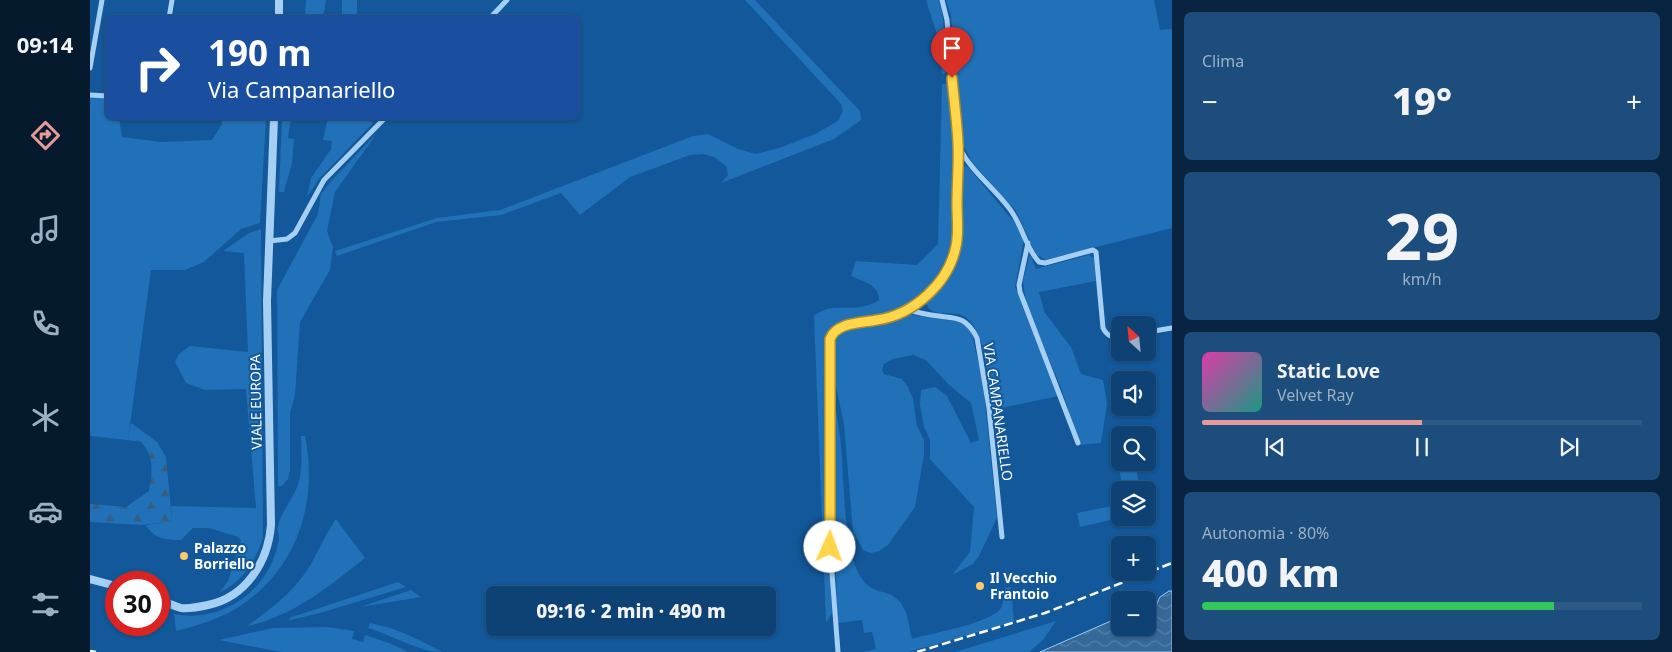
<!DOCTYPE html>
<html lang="it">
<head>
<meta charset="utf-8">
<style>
  body { margin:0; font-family:"Noto Sans",sans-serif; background:#1c4d7c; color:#f1f3f6; height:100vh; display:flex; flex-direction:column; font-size:19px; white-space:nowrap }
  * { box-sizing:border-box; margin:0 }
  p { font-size:16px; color:#9bb0c5 }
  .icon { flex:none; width:28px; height:28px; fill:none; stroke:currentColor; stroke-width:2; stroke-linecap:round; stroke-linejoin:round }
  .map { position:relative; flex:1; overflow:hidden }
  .side { display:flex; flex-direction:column; gap:12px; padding:12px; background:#082440; width:500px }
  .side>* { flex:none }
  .hud { position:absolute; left:15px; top:15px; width:475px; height:105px; border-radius:8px; box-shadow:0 1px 4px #0004,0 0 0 1px #2e5b86; background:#1a4fa0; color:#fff; overflow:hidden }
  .needle { width:32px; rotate:333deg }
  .tools { position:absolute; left:1021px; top:316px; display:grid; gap:10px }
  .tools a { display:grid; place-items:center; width:45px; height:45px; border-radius:8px; background:#0e4274; box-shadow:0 1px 4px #0004,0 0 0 1px #2e5b86; font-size:25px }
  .speed { position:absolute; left:15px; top:571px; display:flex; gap:10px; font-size:25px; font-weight:700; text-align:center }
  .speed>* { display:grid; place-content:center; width:65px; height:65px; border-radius:50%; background:#0e4274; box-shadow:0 1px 4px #0004,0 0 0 1px #2e5b86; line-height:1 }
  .speed .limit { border:8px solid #d22; background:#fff; color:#111 }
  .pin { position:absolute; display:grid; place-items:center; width:42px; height:42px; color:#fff; margin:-51px -21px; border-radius:50% 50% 50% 0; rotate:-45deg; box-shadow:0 0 5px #0007 }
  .pin .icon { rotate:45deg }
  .me { position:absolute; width:55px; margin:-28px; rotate:2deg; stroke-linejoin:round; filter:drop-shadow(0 0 4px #0008) }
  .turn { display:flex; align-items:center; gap:18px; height:105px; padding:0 20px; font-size:22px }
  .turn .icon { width:65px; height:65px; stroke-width:2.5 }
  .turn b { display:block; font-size:35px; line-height:42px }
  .big { font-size:38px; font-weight:800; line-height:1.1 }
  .side .tile { flex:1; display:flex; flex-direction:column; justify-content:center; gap:8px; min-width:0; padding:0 18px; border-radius:8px; background:#1c4d7c }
  .side .dial { align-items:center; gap:0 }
  .dial b { font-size:65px; line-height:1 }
  .song { display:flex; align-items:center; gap:15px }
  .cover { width:60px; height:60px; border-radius:8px; background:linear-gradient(135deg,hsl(320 70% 55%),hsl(170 70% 35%)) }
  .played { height:5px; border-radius:2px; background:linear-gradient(90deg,#e69b98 50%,#2e5b86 50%) }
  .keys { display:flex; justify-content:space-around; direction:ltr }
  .heat { display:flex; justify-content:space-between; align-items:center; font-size:28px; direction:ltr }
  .charge { height:8px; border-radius:4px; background:linear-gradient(90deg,#34c759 80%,#2e5b86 0) }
  .trip { position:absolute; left:396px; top:586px; width:290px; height:50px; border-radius:8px; background:#0e4274; box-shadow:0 1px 4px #0004,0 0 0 1px #2e5b86; font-weight:800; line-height:50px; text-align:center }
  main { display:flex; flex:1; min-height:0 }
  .menu { display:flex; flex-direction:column; width:90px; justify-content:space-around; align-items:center; background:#061a2e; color:#9bb0c5 }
  .menu .icon { width:35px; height:35px }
  .menu .selected { color:#e69b98 }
  .menu b { font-size:22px; color:#f1f3f6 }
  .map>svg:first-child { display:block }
</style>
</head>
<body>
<main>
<nav class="menu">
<b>09:14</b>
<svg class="icon selected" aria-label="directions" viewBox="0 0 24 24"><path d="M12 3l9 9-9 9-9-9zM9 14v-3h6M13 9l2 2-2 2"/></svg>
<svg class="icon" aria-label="music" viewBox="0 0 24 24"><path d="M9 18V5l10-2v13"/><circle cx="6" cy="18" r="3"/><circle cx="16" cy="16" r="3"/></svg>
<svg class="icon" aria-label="phone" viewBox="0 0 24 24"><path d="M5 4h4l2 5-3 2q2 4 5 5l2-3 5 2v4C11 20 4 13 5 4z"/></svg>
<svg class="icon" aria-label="climate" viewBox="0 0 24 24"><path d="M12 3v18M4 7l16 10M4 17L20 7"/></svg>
<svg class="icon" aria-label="car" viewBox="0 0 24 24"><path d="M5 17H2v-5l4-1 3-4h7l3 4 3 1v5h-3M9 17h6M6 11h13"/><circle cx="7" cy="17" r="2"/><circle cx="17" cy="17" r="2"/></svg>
<svg class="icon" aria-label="filters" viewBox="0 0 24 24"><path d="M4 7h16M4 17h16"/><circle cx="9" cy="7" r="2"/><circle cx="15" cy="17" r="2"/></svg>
</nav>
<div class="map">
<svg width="1082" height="652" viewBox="0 0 1082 652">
  <defs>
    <pattern id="forest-firs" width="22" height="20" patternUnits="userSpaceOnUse" patternTransform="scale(1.25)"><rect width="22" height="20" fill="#2171b8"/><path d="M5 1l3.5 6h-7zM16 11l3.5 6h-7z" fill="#395d7d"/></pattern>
    <pattern id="water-waves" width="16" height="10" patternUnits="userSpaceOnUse" patternTransform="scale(1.25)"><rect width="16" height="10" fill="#366998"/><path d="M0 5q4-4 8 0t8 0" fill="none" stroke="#5480a7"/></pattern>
  </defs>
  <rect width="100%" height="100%" fill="#12589a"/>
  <path fill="#2171b8" d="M216 0H236L234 13 226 17H215Z
    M252 0H267V17H252Z
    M655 0H665L770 111 771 120 744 139 631 183 638 175 636 166 624 157 613 154 600 155 540 177 490 215 471 193 411 215 346 222 247 256 245 251 347 218 410 210 603 136 618 134 648 149 666 154 692 147 725 134 748 121 753 111 751 104Z
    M836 0H849L853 19 857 69 855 74H852L849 41Z
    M856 0H1064L1070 30 1082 29V228L955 260 946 254 926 211 882 162 870 139 861 15Z
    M852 84H857L859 88C863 128 865 167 865 207 865 221 867 239 862 253 853 274 832 300 812 310 791 320 767 318 745 326L739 331 737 337 739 564 742 613 736 623 724 315C729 313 736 308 743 308 760 307 774 310 789 300 789 284 773 282 761 276L766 261 827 265 848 244Z
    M0 97 17 98 18 118H29L32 137 71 142 122 140 132 124V118H176L170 223 151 229 114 262 95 270H61L38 440 0 436Z
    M192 118H201L198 138 204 139 202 163 194 192H189Z
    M238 118H277L283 123 229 179 217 197 221 178 241 149 242 141 233 140Z
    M287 133 245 192 237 231 243 247 240 270 210 322 205 395 200 413V470L198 479 192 486H188L187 290 228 214 231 194 241 181Z
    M875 166 878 167 929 228 934 239 925 287 968 396 902 410C898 384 897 335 877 318 864 307 840 322 835 300 878 252 870 231 871 170Z
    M171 229 173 537C166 562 153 581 129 593L138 581 151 540 148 537 119 528H103L91 540C76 540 64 539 56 525L82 521 81 506 166 508 156 389 115 390 96 383 85 362 89 354 100 346 158 352 154 253 133 251 159 233Z
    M940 254 946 269 999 255 1004 258 1006 281 949 292 955 313 981 347 991 374 1013 380 1017 403 1011 443 990 445 971 388 936 304 933 280Z
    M816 314 859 320 874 324 881 330 893 383 907 518 889 556 883 564 862 575 880 552 884 507 840 459V440L834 427 830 405 831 390 845 387 857 396 881 443 889 440 881 403 858 384 836 360 823 355 803 359 794 364 792 370 794 374 812 379 818 387 823 399 827 426 834 440V454L825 507 798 545 789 551 781 553 773 550 763 532 754 424 744 378 742 341C752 322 779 326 797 322 804 321 810 317 816 314Z
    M742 387C746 411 751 435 752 460 754 489 755 538 765 566 780 601 794 584 810 602 818 611 819 628 822 639 841 633 900 624 911 608 914 602 914 594 915 588L921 587 924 622 818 652H773L786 649 782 632 774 633 772 620 748 623 742 490Z
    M211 436H215C228 499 209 566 153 604 134 618 109 625 86 631L84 614C134 624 182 588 189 538 189 534 187 530 188 527 190 513 203 499 208 485 213 470 211 452 211 436Z
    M1030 457V462L1045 463 1050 488 1033 490 1027 458Z
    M1022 506 1025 519 990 527 987 513Z
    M246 519 275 558C240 586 202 617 157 626 181 609 206 590 221 564 229 549 236 534 246 519Z
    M308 582 316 587 230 613 200 620 199 618Z
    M321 590 331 597 270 607Z
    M966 621 953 640 939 652H865Z
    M280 623C307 628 328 639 352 652 329 652 302 635 278 628Z
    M237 627 264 631 262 639 273 642 275 635 299 643 318 652H191L129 640 183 628Z"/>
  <path fill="url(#forest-firs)" d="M41 423 67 442 76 457 82 521 53 525 0 522V504L36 507 59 491C62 471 65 457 51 442L38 440Z"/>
  <path fill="url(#water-waves)" stroke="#98cbf7" d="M1079 591H1082V652H950L1030 617V628H1058V610L1065 607 1070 597Z"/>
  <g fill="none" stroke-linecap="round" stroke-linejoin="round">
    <path stroke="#a6cff4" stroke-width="5" d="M79 18 82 0
      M400 18 417 0
      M0 68 12 0
      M0 95 18 96
      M869 147C881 171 903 187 919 208 932 224 935 247 949 262L955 263 1003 250 1006 252 1013 328C1017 336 1021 337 1030 337
      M179 241 197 239 205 233 234 180 295 118
      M938 243 929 285 930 292 988 443
      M818 310C826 312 834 314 841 315 864 319 875 314 887 338L899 408 912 537
      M1058 332 1082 328
      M748 652 740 547V339L742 333 754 326 807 315 829 303 858 269 866 247 868 144 857 20 852 0"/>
    <path stroke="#a6cff4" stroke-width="8" d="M189 18V0
      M0 579 26 586
      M69 600C76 602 84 606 91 608 100 609 109 607 118 605 156 597 178 562 181 525L177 301 184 118"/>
    <path stroke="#fff" stroke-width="2.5" stroke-dasharray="9 4" stroke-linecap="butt" d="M0 651 6 652
      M827 652 955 613 1082 563"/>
  </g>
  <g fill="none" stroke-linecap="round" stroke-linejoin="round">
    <g stroke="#a68a30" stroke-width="12">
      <path id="route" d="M740 547V339C746 322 772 323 787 320 823 315 859 283 866 246 869 233 867 218 867 204 867 184 869 163 868 143 867 122 864 100 862 78"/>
    </g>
    <use href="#route" stroke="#ffd54a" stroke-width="9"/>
  </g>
  <g fill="#ffc869" stroke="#12589a" stroke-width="2">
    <circle cx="94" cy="556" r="5"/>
    <circle cx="890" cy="586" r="5"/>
  </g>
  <g text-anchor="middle" stroke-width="4" stroke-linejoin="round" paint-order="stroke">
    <g font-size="14" fill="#fff" stroke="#12589a">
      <text transform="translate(166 402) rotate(-91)" y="5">VIALE EUROPA</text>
      <text transform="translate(908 412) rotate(82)" y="5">VIA CAMPANARIELLO</text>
    </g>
    <g font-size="14" font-weight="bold" fill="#fff" stroke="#12589a" text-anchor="start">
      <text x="104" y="553">Palazzo<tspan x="104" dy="16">Borriello</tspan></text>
      <text x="900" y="583">Il Vecchio<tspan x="900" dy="16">Frantoio</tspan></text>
    </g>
  </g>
</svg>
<div class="tools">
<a><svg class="needle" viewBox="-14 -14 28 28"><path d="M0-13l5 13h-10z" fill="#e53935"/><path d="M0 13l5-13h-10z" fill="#9bb0c5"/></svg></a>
<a><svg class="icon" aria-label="sound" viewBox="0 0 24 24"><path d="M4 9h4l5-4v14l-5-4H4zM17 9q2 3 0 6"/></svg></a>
<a><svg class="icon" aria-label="search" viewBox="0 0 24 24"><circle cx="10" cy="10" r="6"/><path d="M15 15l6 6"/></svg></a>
<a><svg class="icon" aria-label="layers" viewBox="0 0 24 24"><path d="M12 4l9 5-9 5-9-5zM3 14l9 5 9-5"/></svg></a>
<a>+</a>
<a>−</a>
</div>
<div class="speed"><div class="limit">30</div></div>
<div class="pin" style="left:862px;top:78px;background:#d93025"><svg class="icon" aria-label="arrive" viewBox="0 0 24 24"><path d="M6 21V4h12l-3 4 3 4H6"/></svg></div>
<svg class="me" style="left:740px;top:547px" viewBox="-20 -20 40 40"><circle r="19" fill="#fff"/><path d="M0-13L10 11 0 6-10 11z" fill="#ffd54a"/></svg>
<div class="trip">09:16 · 2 min · 490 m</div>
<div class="hud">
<div class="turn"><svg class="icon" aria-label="right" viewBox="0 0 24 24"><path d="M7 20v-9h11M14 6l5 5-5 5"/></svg><div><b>190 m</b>Via Campanariello</div></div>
</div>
</div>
<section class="side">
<div class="tile"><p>Clima</p>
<div class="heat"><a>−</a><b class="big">19°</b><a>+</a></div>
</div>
<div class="tile dial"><b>29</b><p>km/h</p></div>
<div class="tile">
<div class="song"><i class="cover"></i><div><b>Static Love</b><p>Velvet Ray</p></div></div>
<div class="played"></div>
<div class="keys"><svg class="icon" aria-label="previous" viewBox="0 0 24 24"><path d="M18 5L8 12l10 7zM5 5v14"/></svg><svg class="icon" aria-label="pause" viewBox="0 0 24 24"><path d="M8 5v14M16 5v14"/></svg><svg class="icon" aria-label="next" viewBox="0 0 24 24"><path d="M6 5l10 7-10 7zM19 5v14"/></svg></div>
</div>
<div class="tile"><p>Autonomia · 80%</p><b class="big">400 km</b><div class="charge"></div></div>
</section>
</main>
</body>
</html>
